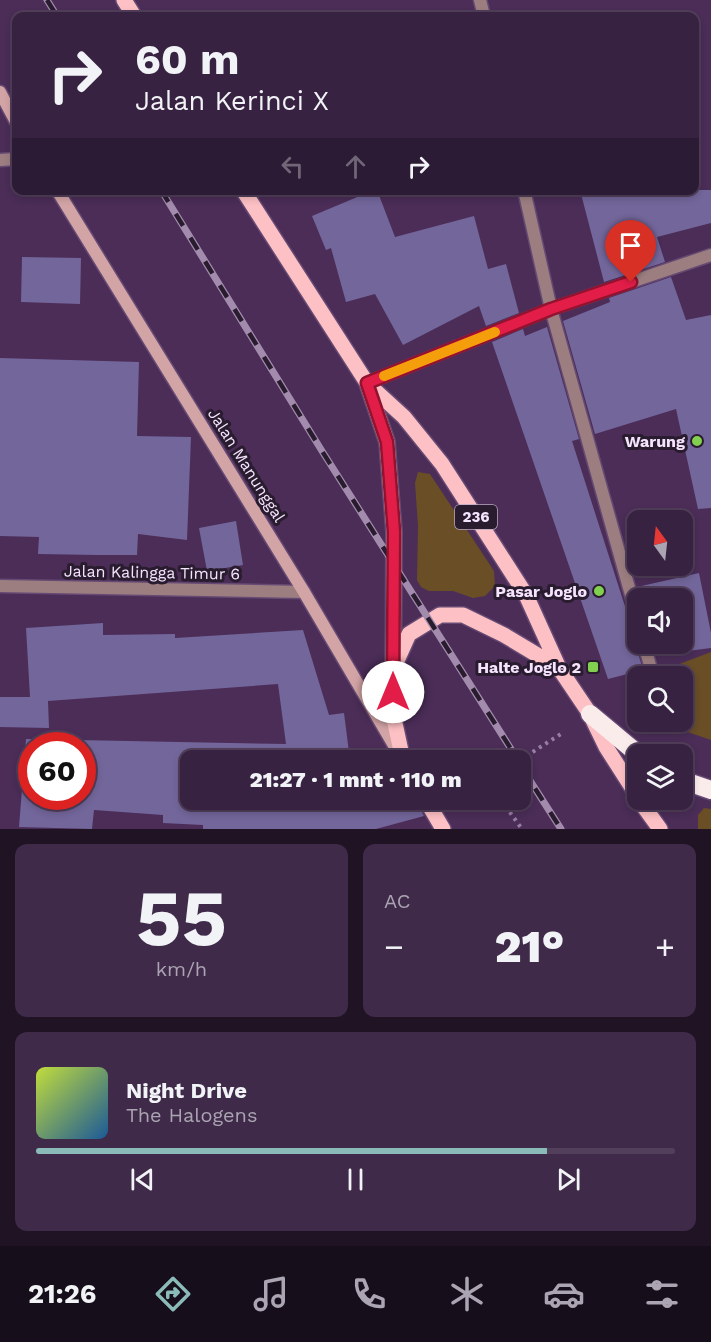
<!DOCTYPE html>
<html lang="id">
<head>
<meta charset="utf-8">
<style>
  body { margin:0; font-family:"Work Sans",sans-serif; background:#3f2a49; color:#f1f3f6; height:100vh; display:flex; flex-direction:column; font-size:22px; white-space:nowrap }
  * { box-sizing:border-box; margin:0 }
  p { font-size:20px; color:#aba4b2 }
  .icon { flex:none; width:33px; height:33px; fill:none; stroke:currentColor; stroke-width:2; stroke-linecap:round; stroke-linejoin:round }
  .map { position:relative; height:829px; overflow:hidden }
  .drawer { display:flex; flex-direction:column; gap:15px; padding:15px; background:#1f1324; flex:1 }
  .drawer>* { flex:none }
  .banner { position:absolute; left:12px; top:12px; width:687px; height:183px; border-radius:12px; box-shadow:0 3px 9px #0003,0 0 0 2px #523f5b; background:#382242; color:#f1f3f6; overflow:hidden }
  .needle { width:39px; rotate:345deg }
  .tools { position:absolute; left:627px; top:510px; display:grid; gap:12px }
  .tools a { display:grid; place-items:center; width:66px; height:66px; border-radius:12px; background:#382242; box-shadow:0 3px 9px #0003,0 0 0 2px #523f5b; font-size:30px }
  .speed { position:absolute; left:18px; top:732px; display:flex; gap:12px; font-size:30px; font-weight:700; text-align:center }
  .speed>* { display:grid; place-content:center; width:78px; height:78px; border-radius:50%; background:#382242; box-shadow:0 3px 9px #0003,0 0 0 2px #523f5b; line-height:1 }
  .speed .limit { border:9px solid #d22; background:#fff; color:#111 }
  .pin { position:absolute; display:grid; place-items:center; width:51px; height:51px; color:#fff; margin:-62px -26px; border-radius:50% 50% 50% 0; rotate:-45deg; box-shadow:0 0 6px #0007 }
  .pin .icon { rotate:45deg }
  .me { position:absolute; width:66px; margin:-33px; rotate:0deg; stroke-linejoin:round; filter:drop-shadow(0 0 4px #0008) }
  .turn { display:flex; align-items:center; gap:21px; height:126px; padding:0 24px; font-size:27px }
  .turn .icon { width:78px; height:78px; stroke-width:2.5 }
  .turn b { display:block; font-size:42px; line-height:51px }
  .lanes { display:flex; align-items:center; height:57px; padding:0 24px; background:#0003; justify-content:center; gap:30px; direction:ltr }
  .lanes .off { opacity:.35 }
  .big { font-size:45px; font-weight:800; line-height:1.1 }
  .drawer .card { flex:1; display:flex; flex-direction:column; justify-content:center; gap:9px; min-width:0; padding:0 21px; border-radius:12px; background:#3f2a49 }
  .drawer .dial { align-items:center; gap:0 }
  .dial b { font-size:78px; line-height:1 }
  .song { display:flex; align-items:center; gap:18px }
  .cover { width:72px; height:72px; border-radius:9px; background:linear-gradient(135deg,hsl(70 70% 55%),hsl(210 70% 35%)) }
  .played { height:6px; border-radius:3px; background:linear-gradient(90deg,#8bbbb9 80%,#523f5b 80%) }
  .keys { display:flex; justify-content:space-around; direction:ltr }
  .heat { display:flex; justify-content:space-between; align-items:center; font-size:33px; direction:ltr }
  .drawer .tiles { flex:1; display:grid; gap:15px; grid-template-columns:1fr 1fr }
  .card:last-child { grid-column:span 2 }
  .trip { position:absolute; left:180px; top:750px; width:351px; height:60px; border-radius:12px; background:#382242; box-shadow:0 3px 9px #0003,0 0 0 2px #523f5b; font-weight:800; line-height:60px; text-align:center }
  .tab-bar { display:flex; height:96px; justify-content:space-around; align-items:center; background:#160e1a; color:#aba4b2 }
  .tab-bar .icon { width:42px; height:42px }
  .tab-bar .active { color:#8bbbb9 }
  .tab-bar b { font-size:27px; color:#f1f3f6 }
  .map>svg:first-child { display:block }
</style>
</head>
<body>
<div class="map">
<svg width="711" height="829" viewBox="0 0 711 829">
  <rect width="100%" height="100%" fill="#4b2d58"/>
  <path fill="#694e26" d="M418 472 430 474 494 571 495 586 485 596 473 598 453 591H429L421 587 417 580 418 526 415 483Z
    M711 652V740L667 725 663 722H682V676H648Z
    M704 808 711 809V829H698V815Z"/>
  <path fill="#73669b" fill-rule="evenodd" d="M374 190H377L395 237 474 216 488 269 506 264 519 313 486 326 479 306 403 345 375 294 346 302 331 248 326 250 312 216Z
    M580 190H711V223L657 237 665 262 604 282Z
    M22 257 81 258 80 304 21 302Z
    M671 277 686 320 711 315V508L698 509 676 409 595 434 563 321 610 302 609 298Z
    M547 327 579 439 572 441 630 622 633 626 638 628 636 646 643 670 608 679 492 342 523 329 525 336Z
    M0 358 139 362 137 436 191 437 187 540 138 534 137 555H97L38 554 39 537 0 536Z
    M236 521 243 565 207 571 199 528Z
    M699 573 711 633V648L656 655 652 644H682V598H641L637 587Z
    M103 623V635L175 634V638L303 630 329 715 344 713 350 760 374 756 375 760H190V800H416L424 816 376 829H203V825L163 823V815L94 810 92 829 19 827 26 739 286 744 278 684 48 701 49 728 0 727V697H30L26 628ZM32 746H82V796H32Z"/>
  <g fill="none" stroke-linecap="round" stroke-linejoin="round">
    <g stroke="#664a73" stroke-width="15">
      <path id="street" d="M480 0 484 16
        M0 160 16 159
        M524 190 551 309 638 620
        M367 383 551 309 711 255
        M0 586 304 592
        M644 644 653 676"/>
    </g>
    <g stroke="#664a73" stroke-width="15">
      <path id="secondary" d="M0 92 16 122
        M57 190 304 592 399 754"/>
    </g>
    <g stroke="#664a73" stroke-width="18">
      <path id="primary" d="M124 0 134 16
        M243 190 367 383 387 442 394 532 393 714 403 760
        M369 385 404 417 442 464 526 595 559 668 590 714 606 747 638 797
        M396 663 409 634 440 615H463L504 635 559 668
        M426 800 443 829
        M639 800 660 829"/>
    </g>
    <g stroke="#664a73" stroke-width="21">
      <path id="highway" d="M590 714 638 754
        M682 780 711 790"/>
    </g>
    <path stroke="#967da1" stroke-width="4" stroke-dasharray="3 4.5" stroke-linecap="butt" d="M520 760 564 732
      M501 800 522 829"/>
    <use href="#street" stroke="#9c7e80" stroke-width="12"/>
    <use href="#secondary" stroke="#d3a4a6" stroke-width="12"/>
    <use href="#primary" stroke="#fdc0c4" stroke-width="15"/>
    <use href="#highway" stroke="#fbecec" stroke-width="18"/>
    <g stroke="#a38bad" stroke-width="7">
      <path id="rail" d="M47 0 57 16
        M161 190 322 451 518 760
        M520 765 561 829"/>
    </g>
    <use href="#rail" stroke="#291c2f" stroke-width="4.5" stroke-dasharray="14" stroke-linecap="butt"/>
  </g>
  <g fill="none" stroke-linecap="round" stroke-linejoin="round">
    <g stroke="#92132f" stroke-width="15">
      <path id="route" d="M393 692 394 532 387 442 367 383 551 309 631 282"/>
    </g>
    <use href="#route" stroke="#e11d48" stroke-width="10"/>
    <path stroke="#f59e0b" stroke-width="10" d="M384 376 495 332"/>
  </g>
  <g fill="#82d04f" stroke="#291c2f" stroke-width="2">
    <circle cx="697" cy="441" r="6"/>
    <circle cx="599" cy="591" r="6"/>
    <rect x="587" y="661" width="12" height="12" rx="3"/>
  </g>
  <g text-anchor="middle" stroke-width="6" stroke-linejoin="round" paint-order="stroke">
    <rect fill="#291c2f" stroke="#b8a8c0" stroke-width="1.5" x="455" y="505" width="42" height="24" rx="4.5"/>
    <g font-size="15" font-weight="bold" fill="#f6e4fe">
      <text x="476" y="522">236</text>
    </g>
    <g font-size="16" font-weight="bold" fill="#f6e4fe" stroke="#291c2f" text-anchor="end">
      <text x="685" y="447">Warung</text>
      <text x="587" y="597">Pasar Joglo</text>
      <text x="581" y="673">Halte Joglo 2</text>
    </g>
    <g font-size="16" fill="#f6e4fe" stroke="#291c2f">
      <text transform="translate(247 465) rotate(58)" y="6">Jalan Manunggal</text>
      <text transform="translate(152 572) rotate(1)" y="6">Jalan Kalingga Timur 6</text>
    </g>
  </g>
</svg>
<div class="tools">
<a><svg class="needle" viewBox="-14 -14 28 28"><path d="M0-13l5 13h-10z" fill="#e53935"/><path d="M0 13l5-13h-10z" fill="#aba4b2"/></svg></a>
<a><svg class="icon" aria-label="sound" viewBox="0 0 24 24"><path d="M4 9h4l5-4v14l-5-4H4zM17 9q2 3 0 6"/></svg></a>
<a><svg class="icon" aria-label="search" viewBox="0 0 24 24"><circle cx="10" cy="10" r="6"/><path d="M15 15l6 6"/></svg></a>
<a><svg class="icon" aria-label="layers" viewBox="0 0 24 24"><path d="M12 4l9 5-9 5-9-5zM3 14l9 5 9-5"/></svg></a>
</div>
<div class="speed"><div class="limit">60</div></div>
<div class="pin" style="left:631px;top:282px;background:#d93025"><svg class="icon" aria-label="arrive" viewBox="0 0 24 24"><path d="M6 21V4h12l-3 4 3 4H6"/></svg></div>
<svg class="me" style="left:393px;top:692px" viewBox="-20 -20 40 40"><circle r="19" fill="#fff"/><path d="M0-13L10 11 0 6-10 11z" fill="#e11d48"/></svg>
<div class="trip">21:27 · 1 mnt · 110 m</div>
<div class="banner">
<div class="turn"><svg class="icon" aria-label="right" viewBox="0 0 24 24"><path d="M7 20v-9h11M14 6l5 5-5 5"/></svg><div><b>60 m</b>Jalan Kerinci X</div></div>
<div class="lanes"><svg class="icon off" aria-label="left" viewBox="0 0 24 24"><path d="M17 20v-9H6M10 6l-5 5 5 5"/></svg><svg class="icon off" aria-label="ahead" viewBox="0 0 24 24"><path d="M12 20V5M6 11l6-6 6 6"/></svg><svg class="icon" aria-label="right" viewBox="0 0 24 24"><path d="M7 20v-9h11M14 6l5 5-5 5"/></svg></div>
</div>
</div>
<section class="drawer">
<div class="tiles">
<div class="card dial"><b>55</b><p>km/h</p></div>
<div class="card"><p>AC</p>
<div class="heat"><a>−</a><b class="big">21°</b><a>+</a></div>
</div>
<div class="card">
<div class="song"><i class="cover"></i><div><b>Night Drive</b><p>The Halogens</p></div></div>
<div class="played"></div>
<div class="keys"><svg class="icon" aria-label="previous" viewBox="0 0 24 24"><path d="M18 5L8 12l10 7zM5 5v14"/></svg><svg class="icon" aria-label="pause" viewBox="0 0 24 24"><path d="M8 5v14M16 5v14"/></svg><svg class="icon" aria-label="next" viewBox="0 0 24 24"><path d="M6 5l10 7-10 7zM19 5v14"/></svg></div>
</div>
</div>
</section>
<nav class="tab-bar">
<b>21:26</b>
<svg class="icon active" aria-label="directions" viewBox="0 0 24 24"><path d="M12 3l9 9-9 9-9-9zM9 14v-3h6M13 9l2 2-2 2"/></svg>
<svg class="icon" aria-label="music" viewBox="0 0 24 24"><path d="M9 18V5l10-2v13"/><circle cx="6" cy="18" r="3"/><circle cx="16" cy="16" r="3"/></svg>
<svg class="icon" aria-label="phone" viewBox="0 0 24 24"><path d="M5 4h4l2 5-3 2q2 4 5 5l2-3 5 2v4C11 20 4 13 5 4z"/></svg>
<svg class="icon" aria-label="climate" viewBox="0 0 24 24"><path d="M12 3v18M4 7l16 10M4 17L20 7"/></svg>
<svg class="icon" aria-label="car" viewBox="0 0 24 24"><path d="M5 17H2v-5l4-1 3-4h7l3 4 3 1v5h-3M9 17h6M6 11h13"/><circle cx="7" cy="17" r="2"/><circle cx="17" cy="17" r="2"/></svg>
<svg class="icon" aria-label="filters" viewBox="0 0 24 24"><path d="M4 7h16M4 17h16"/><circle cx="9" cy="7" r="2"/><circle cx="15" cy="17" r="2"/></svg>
</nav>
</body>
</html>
